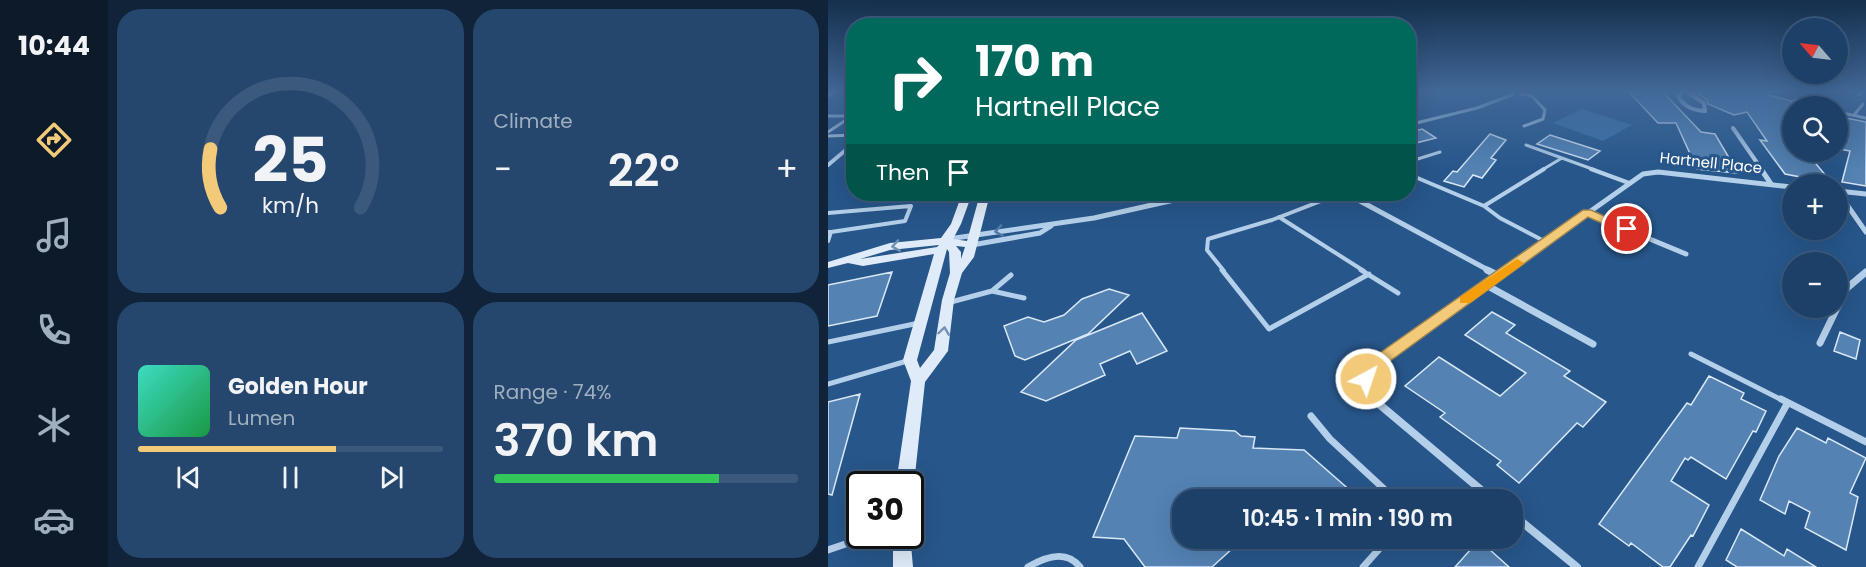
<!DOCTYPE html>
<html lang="en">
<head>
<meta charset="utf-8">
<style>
  body { margin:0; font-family:Poppins,sans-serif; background:#25476e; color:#f1f3f6; height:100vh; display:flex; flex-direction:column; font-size:22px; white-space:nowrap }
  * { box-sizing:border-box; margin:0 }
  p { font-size:20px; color:#a0afc0 }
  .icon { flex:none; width:33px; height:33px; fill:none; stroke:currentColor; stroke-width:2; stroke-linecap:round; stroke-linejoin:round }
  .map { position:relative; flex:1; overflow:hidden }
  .panel { display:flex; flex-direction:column; gap:9px; padding:9px; background:#102339; width:720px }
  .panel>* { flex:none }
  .banner { position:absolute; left:18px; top:18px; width:570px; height:183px; border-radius:24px; box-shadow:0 6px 24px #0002,0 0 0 2px #3b597c; background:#00695c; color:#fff; overflow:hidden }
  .needle { width:39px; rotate:298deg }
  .fabs { position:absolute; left:954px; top:18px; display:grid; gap:12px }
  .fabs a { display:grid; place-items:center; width:66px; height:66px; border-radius:50%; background:#1d4068; box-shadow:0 6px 24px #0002,0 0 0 2px #3b597c; font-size:30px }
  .speed { position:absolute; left:18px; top:471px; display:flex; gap:12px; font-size:30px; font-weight:700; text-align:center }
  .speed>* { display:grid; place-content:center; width:78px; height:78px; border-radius:50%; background:#1d4068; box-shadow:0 6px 24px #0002,0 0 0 2px #3b597c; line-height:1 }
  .speed .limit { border:3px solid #111; border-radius:9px; background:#fff; color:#111 }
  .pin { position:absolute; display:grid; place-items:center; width:51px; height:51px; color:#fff; margin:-26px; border:3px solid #fff; border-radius:50%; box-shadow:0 2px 6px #0007 }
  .me { position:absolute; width:66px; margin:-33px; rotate:40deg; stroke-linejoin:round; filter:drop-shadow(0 0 4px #0008) }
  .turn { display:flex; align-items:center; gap:21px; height:126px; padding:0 30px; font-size:27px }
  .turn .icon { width:78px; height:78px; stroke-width:2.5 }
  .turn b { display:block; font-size:42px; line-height:51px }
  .then { display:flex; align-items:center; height:57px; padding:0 30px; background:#0003; gap:12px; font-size:22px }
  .big { font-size:45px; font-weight:600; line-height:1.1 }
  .panel .widget { flex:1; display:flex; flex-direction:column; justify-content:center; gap:9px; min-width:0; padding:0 21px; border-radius:24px; background:#25476e }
  .panel .dial { align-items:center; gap:0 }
  .dial svg { height:156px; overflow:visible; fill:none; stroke:#3b597c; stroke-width:7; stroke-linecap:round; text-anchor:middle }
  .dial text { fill:#f1f3f6; stroke:none }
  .song { display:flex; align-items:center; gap:18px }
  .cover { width:72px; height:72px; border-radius:9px; background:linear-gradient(135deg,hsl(170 70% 55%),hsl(140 70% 35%)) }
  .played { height:6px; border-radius:3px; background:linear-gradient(90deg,#f2ca79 65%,#3b597c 65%) }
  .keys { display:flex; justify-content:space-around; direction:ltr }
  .heat { display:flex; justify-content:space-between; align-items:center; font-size:33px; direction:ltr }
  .charge { height:9px; border-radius:4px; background:linear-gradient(90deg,#34c759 74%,#3b597c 0) }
  .panel .tiles { flex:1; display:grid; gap:9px; grid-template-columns:repeat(2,1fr) }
  .trip { position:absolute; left:344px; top:489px; width:351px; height:60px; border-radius:24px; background:#1d4068; box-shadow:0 6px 24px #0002,0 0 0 2px #3b597c; font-weight:600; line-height:60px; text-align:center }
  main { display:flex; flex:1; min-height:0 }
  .dock { display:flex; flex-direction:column; width:108px; justify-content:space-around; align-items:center; background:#0c1a2a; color:#a0afc0 }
  .dock .icon { width:42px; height:42px }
  .dock .on { color:#f2ca79 }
  .dock b { font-size:27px; color:#f1f3f6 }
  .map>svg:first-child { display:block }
</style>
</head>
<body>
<main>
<nav class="dock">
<b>10:44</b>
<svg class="icon on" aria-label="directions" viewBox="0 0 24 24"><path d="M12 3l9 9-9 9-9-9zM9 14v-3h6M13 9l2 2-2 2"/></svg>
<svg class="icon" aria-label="music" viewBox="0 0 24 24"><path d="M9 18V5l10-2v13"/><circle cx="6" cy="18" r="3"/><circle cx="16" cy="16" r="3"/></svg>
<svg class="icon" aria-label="phone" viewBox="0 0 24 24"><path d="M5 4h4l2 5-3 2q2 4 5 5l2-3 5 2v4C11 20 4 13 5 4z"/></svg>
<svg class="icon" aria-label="climate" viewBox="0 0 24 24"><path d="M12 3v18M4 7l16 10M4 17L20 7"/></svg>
<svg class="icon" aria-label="car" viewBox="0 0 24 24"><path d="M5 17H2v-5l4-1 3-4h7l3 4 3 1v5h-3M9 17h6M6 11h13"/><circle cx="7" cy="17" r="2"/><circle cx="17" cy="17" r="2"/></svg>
</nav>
<section class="panel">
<div class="tiles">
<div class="widget dial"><svg viewBox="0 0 100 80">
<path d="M14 69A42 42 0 1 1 86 69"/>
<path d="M14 69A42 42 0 0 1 9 39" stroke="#f2ca79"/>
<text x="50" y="56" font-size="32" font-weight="700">25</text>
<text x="50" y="72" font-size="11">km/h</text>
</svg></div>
<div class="widget"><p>Climate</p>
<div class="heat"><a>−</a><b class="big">22°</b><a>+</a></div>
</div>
<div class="widget">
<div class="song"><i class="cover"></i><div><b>Golden Hour</b><p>Lumen</p></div></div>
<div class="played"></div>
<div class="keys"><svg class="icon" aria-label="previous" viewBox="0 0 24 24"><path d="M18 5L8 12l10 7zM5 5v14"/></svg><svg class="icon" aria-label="pause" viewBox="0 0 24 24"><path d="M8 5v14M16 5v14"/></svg><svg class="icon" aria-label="next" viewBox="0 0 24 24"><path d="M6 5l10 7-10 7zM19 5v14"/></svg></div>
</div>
<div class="widget"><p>Range · 74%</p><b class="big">370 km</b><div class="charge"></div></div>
</div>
</section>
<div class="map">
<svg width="1038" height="567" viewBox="0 0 1038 567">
  <rect width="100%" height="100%" fill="#27568a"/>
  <path fill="#3b71a7" d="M754 109 804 125 775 141 725 123Z"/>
  <path fill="#5382b3" stroke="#d8e8f7" stroke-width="1.5" d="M800 91H834L873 132 887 134 910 173 869 169 848 123H830Z
    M866 91H942L941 95 964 101V152L979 153 1004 183 957 174 932 140 939 141 919 112 906 115 880 104 879 100Z
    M1013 117 1038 122V186L1014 182 1022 151 1011 149Z
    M594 129 608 138 580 145V133Z
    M662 134 678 140 663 158 668 160 654 178 645 175 636 187 616 181 625 171 629 172Z
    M722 135 772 151 760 160 709 144Z
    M64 272 49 316 0 326V285Z
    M281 289 301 295 260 334 197 360 187 356 176 326 200 317 216 322 236 315 254 299Z
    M664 312 687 325 678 333 742 371 736 376 778 402 755 427 749 423 691 483 669 465 673 461 612 417 617 413 577 386 611 357 672 396 698 373 637 335Z
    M314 313 339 351 309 364 302 351 272 364 277 375 218 401 193 392 248 340Z
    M1012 332 1032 340 1028 359 1006 351Z
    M881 376 916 393 913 399 938 411 928 432 925 431 898 479 863 457 860 460 857 458 843 481 881 505 865 536 863 535 842 567H835L803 543 801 546 771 524 859 403 863 405Z
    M32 394 4 495 0 494V402Z
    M352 428 407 431 413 436 427 437 425 448 476 450 533 500H354V538H416L384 567H317L296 539 265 537 307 436 349 438Z
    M969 428 998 443 1000 438 1038 458 1022 493 1030 497 1018 550 977 528 982 512 961 501 957 514 932 500 951 456Z
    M913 529 956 556 959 549 988 567H909L898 560Z
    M651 540 681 567H627Z"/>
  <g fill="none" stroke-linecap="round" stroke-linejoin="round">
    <path stroke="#b4cfe9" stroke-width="3" d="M946 91 950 92
      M693 94 704 96 717 110 715 119 696 126
      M1031 95 1035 91
      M0 96 8 91
      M967 100 991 106
      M1010 112 1038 118
      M1026 115 1035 104
      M0 116H24L0 132
      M580 125 649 108 686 94
      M0 136 26 135
      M698 145 767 170
      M580 162 612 152
      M714 170 734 158"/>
    <path stroke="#b4cfe9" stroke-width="4" d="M763 169 801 183
      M580 174 656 206 672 218 718 242
      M656 206 716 169
      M0 213 83 206 77 221 3 232
      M451 217 536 271
      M0 232H3L0 241
      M396 271 379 250 380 239 444 220 511 194"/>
    <path stroke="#b4cfe9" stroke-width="5" d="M394 270 441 329 541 274
      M533 270 570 293
      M164 291 196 298
      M123 302 164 291 183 275
      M0 342 91 323
      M863 354 956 401
      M0 384 79 361"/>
    <path stroke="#b4cfe9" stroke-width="7" d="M953 399 1038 442
      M483 416 502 439 568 500
      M0 550 41 536
      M200 567C217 557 238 549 252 567
      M535 567 561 538
      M870 567 959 404"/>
    <path stroke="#b4cfe9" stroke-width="4" d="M855 91 850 96C856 107 865 110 877 111L876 103 858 91
      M905 128 934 170
      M0 165 26 143"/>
    <path stroke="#b4cfe9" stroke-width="5" d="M933 169 943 184
      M1010 191 1038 194
      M1010 192 1038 232
      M519 194 662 271
      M759 213 858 254
      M120 239 266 218 373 194
      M144 245 212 233 223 226
      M678 271 815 174 830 172 964 187"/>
    <path stroke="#b4cfe9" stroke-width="7" d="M659 270 671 276
      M658 285 765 344
      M1010 307 1019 288 1038 272
      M992 343 1009 308
      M546 401 543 398 538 379 549 363 680 270"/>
    <path stroke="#b4cfe9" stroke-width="8" d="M545 399 665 500
      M684 514 749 567"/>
    <path fill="#dfebf8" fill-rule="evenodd" d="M134 194H144L133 224 125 239 139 241 152 194H162L146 257 134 273 126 300 120 351 97 382 86 484 82 490V484H68L83 381 75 360 106 254 35 266 20 263 0 268V262L62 243 113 238 123 224ZM111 245 109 247 32 259 62 250ZM128 246 137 247 133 259V252ZM119 249 121 252 122 273 114 300 106 350 92 368 89 360Z
      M82 534 85 567H65V536Z"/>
  </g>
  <defs><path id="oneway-chevron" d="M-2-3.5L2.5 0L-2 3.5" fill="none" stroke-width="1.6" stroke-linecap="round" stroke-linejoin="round" transform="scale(1.5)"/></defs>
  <use stroke="#517aa6" href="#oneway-chevron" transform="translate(171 231) rotate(171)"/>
  <g stroke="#7192b6">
    <use href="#oneway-chevron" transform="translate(68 246) rotate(171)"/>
    <use href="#oneway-chevron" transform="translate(116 331) rotate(-82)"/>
  </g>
  <linearGradient id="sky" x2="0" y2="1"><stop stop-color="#152f4c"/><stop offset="0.53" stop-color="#416898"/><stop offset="1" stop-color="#416898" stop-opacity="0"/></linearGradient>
  <rect width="1038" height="171" fill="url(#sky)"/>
  <path fill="#f2ca79" stroke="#9d834f" stroke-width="1.5" d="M755 210H763L805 229 794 232 760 217 554 367 544 384H533L530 379 543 359Z"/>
  <path fill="#f59e0b" d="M689 259 696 263 694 265 642 303H632V297Z"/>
  <g text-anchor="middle" stroke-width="6" stroke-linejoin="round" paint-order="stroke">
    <g font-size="15" fill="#fff" stroke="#27568a">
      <text transform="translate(883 163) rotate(6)" y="5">Hartnell Place</text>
    </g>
  </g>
</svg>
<div class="fabs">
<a><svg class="needle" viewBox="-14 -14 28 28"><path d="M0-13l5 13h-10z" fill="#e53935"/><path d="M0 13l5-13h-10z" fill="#a0afc0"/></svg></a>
<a><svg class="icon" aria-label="search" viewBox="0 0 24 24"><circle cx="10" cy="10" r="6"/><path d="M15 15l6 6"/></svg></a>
<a>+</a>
<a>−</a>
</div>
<div class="speed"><div class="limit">30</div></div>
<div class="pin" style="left:799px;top:229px;background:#d93025"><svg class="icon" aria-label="arrive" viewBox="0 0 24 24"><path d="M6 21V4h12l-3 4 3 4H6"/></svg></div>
<svg class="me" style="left:538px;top:379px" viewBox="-20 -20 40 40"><circle r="17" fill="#f2ca79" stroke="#fff" stroke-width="3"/><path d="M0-11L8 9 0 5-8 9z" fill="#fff"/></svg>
<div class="trip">10:45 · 1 min · 190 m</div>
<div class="banner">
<div class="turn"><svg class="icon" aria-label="right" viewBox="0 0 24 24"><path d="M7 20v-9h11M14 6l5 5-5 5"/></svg><div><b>170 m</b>Hartnell Place</div></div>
<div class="then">Then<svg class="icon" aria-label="arrive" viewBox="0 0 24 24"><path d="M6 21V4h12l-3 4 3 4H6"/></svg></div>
</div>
</div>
</main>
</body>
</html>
